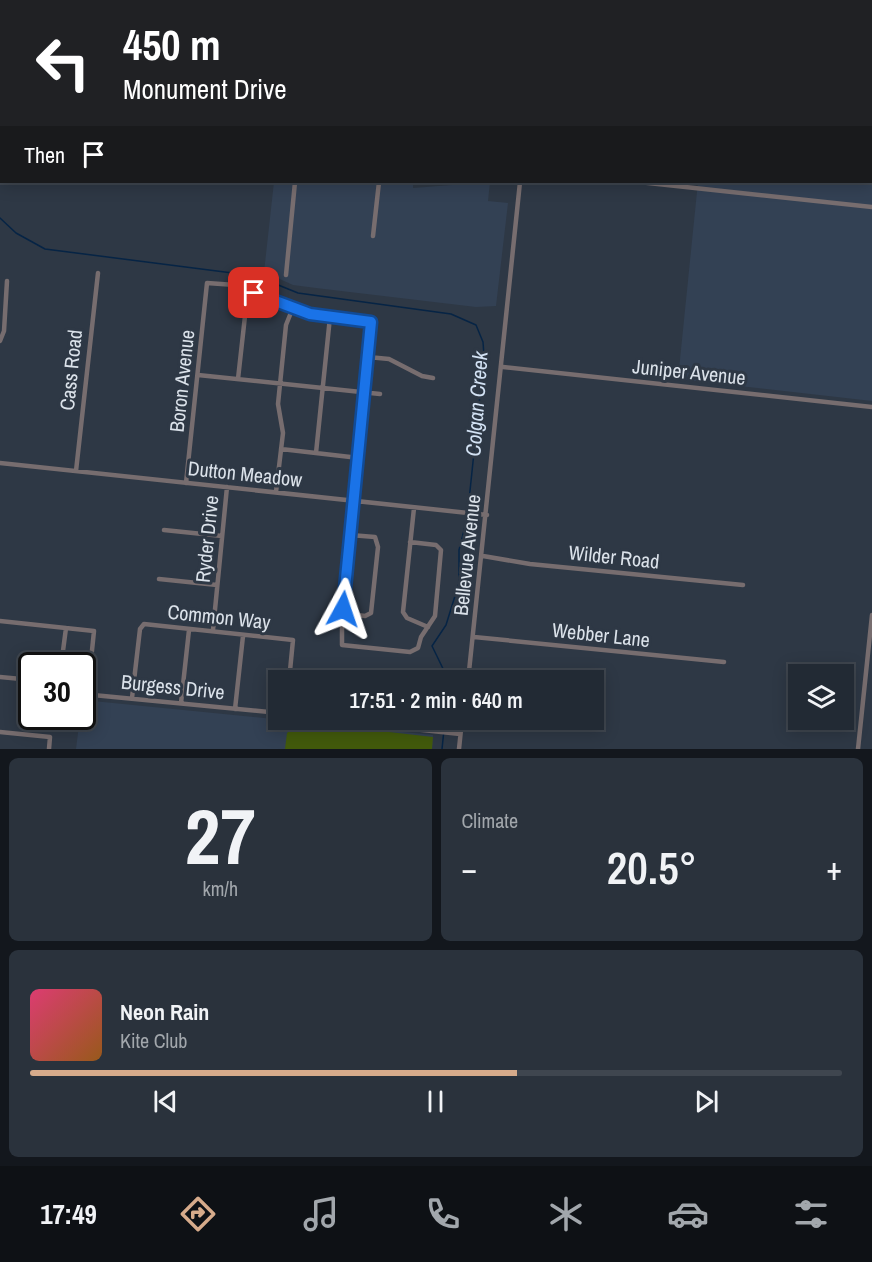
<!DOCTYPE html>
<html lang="en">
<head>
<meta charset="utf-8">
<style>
  body { margin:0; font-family:"Archivo Narrow",sans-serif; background:#2a323c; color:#f1f3f6; height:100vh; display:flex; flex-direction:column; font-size:22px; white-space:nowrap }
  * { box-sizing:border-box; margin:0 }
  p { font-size:20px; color:#a2a7ac }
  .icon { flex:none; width:33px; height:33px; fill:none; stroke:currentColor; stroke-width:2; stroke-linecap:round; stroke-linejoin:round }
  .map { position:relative; height:749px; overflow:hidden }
  .panel { display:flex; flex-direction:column; gap:9px; padding:9px; background:#13171d; flex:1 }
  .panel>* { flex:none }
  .top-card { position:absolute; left:0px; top:0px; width:873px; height:183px; box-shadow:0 3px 15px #0003,0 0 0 2px #3f464f; background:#202124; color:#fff; overflow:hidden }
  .tools { position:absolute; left:788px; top:664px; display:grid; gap:12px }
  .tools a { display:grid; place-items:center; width:66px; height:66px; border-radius:0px; background:#222a34; box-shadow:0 3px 15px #0003,0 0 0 2px #3f464f; font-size:30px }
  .speed { position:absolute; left:18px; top:652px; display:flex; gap:12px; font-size:30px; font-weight:700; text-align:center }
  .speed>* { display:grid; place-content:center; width:78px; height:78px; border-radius:50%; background:#222a34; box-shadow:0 3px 15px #0003,0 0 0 2px #3f464f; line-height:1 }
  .speed .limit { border:3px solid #111; border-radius:9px; background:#fff; color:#111 }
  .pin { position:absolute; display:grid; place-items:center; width:51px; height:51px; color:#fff; margin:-26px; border-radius:12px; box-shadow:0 3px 9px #0006 }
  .me { position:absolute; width:66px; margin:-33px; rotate:5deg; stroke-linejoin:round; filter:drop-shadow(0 0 4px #0008) }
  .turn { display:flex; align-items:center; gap:21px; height:126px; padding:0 24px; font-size:27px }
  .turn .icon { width:78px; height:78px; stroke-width:2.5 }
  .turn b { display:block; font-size:42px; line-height:51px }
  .then { display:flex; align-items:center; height:57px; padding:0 24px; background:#0003; gap:12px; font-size:22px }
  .big { font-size:45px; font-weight:600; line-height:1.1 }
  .panel .card { flex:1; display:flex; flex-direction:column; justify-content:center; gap:9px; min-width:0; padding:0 21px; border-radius:9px; background:#2a323c }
  .panel .dial { align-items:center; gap:0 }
  .dial b { font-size:78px; line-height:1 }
  .song { display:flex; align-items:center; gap:18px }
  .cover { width:72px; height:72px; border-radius:9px; background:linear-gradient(135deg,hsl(340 70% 55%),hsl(30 70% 35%)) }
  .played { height:6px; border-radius:3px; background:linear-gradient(90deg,#d6ab8b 60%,#3f464f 60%) }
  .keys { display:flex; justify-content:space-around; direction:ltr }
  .heat { display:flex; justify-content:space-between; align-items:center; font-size:33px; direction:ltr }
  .panel .tiles { flex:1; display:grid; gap:9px; grid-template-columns:1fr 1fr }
  .card:last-child { grid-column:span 2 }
  .trip { position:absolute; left:268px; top:670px; width:336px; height:60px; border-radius:0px; background:#222a34; box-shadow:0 3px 15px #0003,0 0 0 2px #3f464f; font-weight:600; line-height:60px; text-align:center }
  .tab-bar { display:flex; height:96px; justify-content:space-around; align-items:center; background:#0e1115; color:#a2a7ac }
  .tab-bar .icon { width:42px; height:42px }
  .tab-bar .selected { color:#d6ab8b }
  .tab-bar b { font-size:27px; color:#f1f3f6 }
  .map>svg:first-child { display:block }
</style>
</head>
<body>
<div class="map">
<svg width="872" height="749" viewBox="0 0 872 749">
  <rect width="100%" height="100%" fill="#2e3845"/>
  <path fill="#334154" d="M872 83V401L678 379 698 182H872Z
    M274 182H413V188L490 182 488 201 508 203 496 306 476 307 316 288 293 285 264 272Z
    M83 700 433 735 432 749H76L80 717H82Z"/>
  <path fill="#425a0c" d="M301 722 433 737 432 749H285L287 733Z"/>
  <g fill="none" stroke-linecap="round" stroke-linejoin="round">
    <path stroke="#062445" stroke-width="1.5" d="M0 218 16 233 45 249 256 276 298 293 451 314 476 325 483 342 484 356 468 510
      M449 681 432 646 446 625 459 583V550L468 515
      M442 749 445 720"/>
    <path stroke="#776d6f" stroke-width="4.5" d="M541 2V0
      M601 2V0
      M655 2V0
      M731 2 732 0
      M835 2V0
      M0 42H2
      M639 182 872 207
      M373 236 379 182
      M286 275 295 182
      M0 341 4 331 7 281
      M368 357 389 359 422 376 433 378
      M503 367 872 407
      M198 375 380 394
      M238 379 246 307 254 293
      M281 449 359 458
      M316 453 330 317
      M0 463 487 515
      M76 471 98 273
      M186 483 207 283 235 285 292 310 310 314 366 320 371 322V329L342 605V645L410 652 418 648 421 637 435 616 441 550 436 545 410 542
      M276 492 283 433 278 404 286 325 292 310
      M414 508 403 612 407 618 428 627
      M164 530 222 536
      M483 556 530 564 743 585
      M159 579 217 585
      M343 613 365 616 371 613 378 547 375 537 350 535
      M0 621 94 631 88 689 93 695 279 713
      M213 630 227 487
      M474 637 724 662
      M61 666 66 628
      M0 677 32 680
      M468 681 520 182
      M132 698 140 629 144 624 293 640 289 681
      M181 703 189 630
      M235 709 243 636
      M329 720 460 734
      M0 732 50 737 49 749
      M459 749 462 720
      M858 749 872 615"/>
    <g stroke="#c2cad3" stroke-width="4">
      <path id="rail" d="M84 0 99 2
        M872 76V77"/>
    </g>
    <use href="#rail" stroke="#2e3845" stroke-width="1.5" stroke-dasharray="4.5" stroke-linecap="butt"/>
  </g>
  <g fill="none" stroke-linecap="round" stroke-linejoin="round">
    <g stroke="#114b97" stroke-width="15">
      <path id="route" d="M254 293 310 314 371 322 343 609"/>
    </g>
    <use href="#route" stroke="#1a73e8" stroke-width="10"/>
  </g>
  <g text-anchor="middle" stroke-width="6" stroke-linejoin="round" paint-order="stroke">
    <g font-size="20" fill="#dbe2ea" stroke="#2e3845">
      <text transform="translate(71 370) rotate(-84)" y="7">Cass Road</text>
      <text transform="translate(689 372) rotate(6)" y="7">Juniper Avenue</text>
      <text transform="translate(182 381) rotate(-84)" y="7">Boron Avenue</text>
      <text transform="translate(245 474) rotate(6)" y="7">Dutton Meadow</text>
      <text transform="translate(207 539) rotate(-84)" y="7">Ryder Drive</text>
      <text transform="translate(467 555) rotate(-84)" y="7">Bellevue Avenue</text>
      <text transform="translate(614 557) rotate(6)" y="7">Wilder Road</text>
      <text transform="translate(219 617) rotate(6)" y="7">Common Way</text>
      <text transform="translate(601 635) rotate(6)" y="7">Webber Lane</text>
      <text transform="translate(173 687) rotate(6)" y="7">Burgess Drive</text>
    </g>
    <g font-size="21" font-style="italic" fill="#d3e2f4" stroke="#2e3845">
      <text transform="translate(477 404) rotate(-86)" y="7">Colgan Creek</text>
    </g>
  </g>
</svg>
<div class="tools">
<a><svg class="icon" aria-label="layers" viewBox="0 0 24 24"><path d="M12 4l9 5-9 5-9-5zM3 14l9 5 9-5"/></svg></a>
</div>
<div class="speed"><div class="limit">30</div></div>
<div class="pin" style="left:254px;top:293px;background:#d93025"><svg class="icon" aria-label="arrive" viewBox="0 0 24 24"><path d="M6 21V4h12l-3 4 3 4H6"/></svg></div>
<svg class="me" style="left:343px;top:609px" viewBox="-20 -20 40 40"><path d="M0-17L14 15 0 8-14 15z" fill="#1a73e8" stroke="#fff" stroke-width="4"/></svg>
<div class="trip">17:51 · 2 min · 640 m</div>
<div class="top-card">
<div class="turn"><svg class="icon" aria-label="left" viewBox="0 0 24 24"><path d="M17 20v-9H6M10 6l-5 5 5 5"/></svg><div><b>450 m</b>Monument Drive</div></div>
<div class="then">Then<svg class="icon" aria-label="arrive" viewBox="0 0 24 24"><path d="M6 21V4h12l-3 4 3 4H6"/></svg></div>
</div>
</div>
<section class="panel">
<div class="tiles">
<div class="card dial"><b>27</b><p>km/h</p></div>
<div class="card"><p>Climate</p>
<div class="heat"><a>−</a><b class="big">20.5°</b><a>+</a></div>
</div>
<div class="card">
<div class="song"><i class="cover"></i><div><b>Neon Rain</b><p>Kite Club</p></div></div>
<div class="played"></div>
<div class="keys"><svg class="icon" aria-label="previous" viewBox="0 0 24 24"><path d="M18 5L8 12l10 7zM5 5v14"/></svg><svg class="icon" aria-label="pause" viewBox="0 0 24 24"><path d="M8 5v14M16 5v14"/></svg><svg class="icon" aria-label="next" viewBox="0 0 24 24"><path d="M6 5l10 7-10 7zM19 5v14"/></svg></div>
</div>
</div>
</section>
<nav class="tab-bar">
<b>17:49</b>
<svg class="icon selected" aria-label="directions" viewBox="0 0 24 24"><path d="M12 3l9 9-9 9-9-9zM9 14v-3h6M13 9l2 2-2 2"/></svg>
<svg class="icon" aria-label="music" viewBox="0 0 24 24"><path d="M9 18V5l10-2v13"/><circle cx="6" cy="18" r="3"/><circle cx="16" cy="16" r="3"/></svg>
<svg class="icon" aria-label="phone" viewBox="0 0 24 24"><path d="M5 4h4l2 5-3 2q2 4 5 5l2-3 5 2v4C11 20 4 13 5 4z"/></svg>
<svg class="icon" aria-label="climate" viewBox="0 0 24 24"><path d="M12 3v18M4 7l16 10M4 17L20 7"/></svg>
<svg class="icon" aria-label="car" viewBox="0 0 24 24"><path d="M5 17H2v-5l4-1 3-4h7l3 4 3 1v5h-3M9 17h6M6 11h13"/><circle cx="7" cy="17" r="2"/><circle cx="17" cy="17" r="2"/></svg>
<svg class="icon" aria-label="filters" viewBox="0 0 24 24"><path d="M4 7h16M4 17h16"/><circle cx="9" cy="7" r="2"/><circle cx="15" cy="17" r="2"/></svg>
</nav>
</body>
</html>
